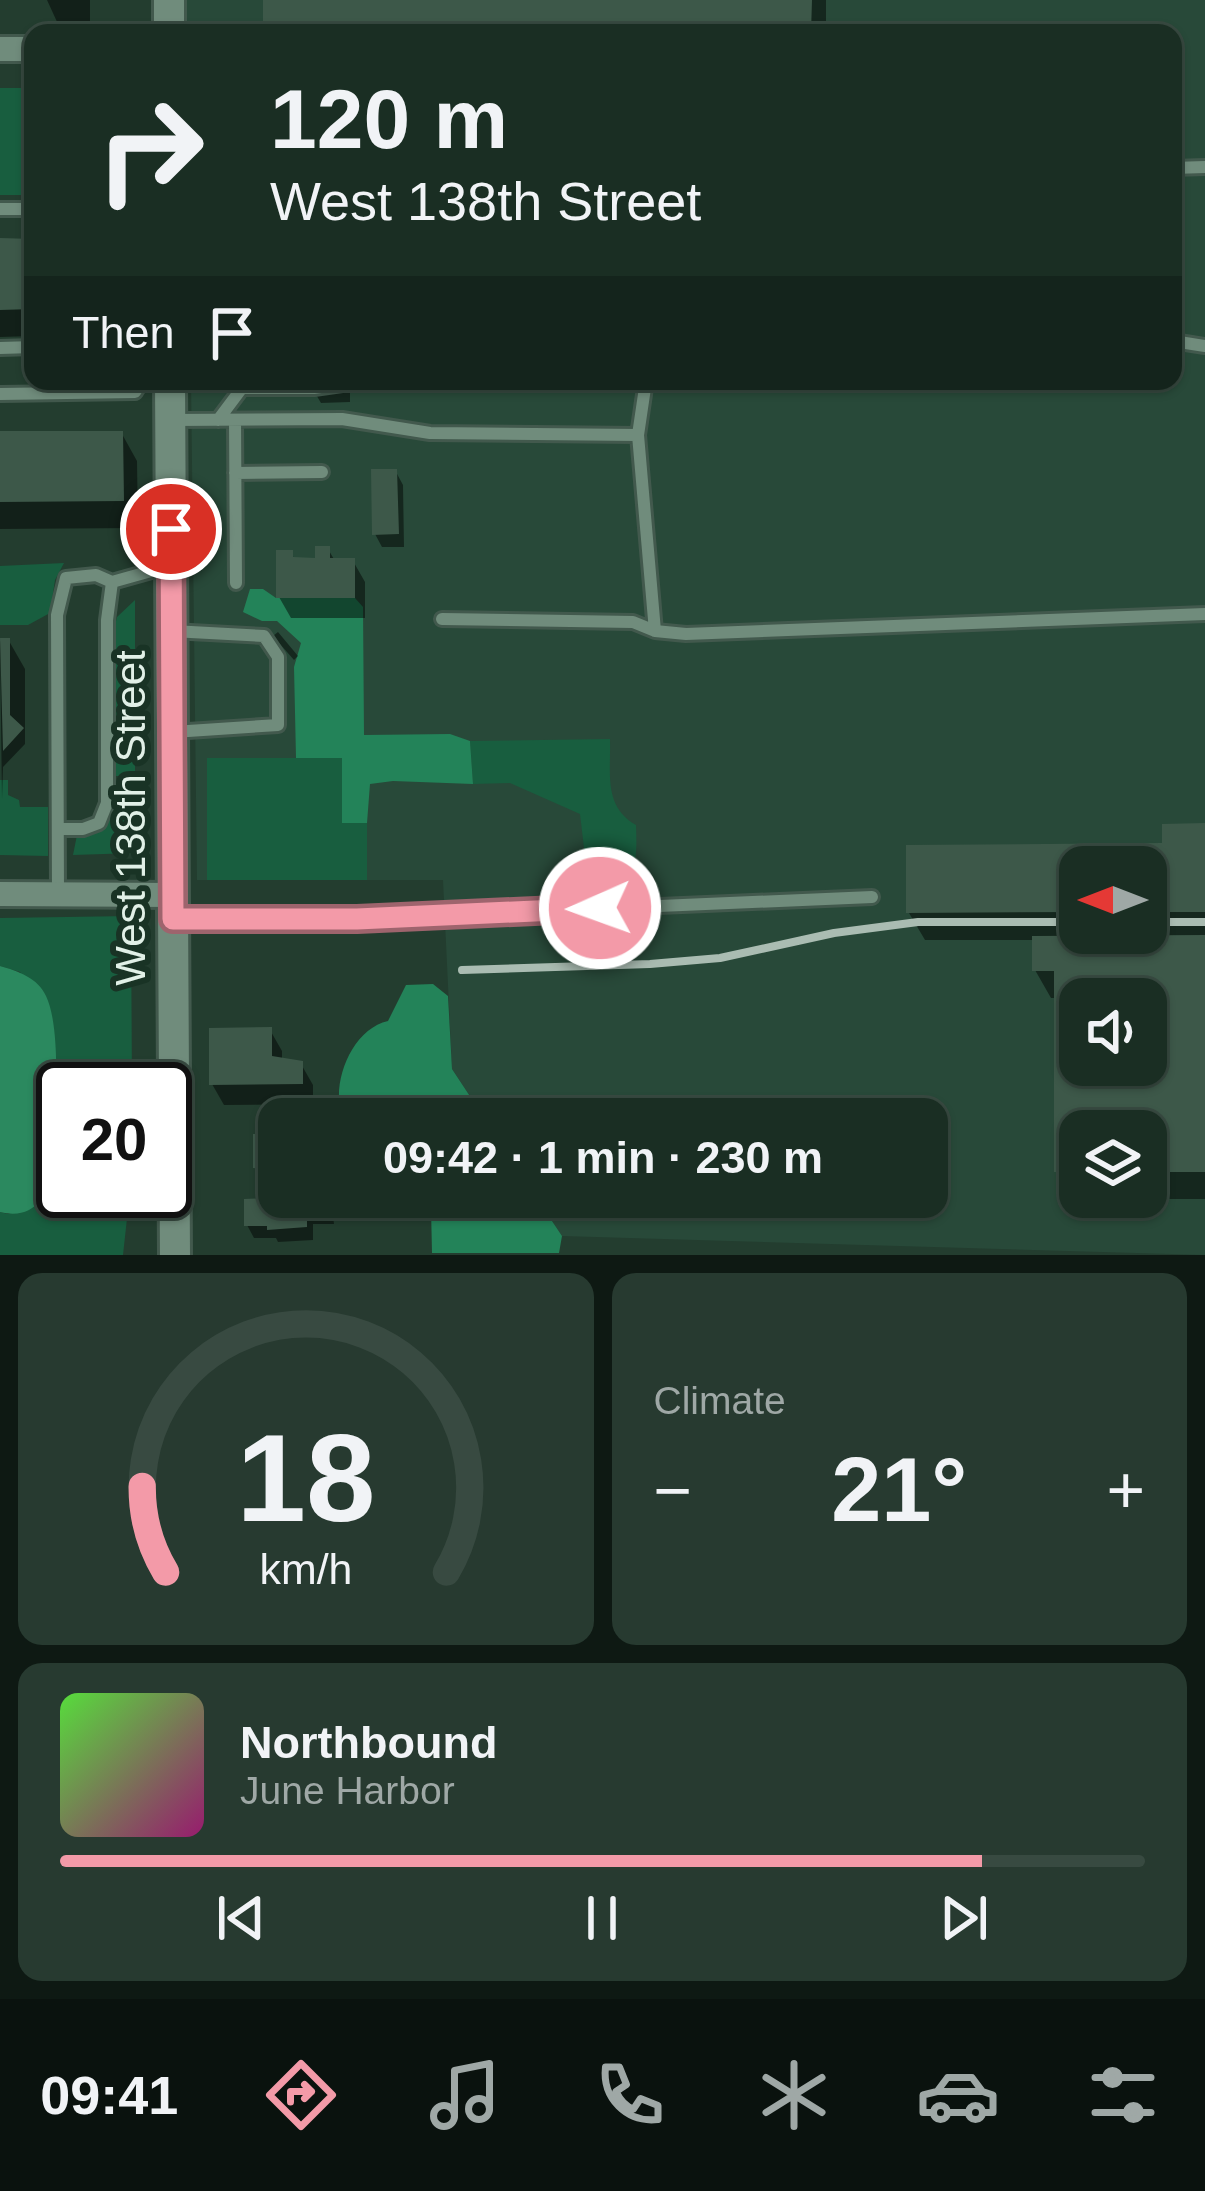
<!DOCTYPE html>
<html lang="en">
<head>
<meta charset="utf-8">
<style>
  body { margin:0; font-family:Arial,sans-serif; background:#273a30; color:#f1f3f6; height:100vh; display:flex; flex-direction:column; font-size:45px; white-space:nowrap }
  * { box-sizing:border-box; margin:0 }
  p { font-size:39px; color:#9fa8a6 }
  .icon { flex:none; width:66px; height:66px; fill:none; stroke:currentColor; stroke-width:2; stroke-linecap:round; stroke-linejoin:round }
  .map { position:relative; height:1255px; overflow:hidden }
  .panel { display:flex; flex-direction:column; gap:18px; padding:18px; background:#0e1913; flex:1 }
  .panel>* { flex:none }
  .hud { position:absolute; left:24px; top:24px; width:1158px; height:366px; border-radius:24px; box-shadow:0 3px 9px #0004,0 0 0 3px #384a41; background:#1a2e23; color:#f1f3f6; overflow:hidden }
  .needle { width:78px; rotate:270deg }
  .fabs { position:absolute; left:1059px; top:846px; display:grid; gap:24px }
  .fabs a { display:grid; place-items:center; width:108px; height:108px; border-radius:24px; background:#1a2e23; box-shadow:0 3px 9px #0004,0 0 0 3px #384a41; font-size:60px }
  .speed { position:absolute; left:36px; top:1062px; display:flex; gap:24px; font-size:60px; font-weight:700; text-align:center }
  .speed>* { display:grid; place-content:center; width:156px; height:156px; border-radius:50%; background:#1a2e23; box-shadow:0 3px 9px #0004,0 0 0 3px #384a41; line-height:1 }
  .speed .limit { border:6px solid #111; border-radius:18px; background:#fff; color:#111 }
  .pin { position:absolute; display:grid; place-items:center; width:102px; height:102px; color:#fff; margin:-51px; border:6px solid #fff; border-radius:50%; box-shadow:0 3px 12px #0007 }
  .me { position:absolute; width:132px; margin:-66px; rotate:268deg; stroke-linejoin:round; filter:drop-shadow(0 0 9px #0008) }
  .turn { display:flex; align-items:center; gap:42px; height:252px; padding:0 48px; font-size:54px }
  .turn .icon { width:156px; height:156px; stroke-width:2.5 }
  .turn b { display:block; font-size:84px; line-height:102px }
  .then { display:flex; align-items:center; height:114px; padding:0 48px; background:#0003; gap:24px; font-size:45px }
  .big { font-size:90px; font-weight:800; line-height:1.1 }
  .panel .tile { flex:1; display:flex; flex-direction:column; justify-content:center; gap:18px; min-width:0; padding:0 42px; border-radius:24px; background:#273a30 }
  .panel .dial { align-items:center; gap:0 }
  .dial svg { height:312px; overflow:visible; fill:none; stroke:#384a41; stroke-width:7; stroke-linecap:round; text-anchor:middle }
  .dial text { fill:#f1f3f6; stroke:none }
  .song { display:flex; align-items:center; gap:36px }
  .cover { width:144px; height:144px; border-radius:18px; background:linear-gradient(135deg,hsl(110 70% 55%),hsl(320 70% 35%)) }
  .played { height:12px; border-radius:6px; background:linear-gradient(90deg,#f39aa8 85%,#384a41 85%) }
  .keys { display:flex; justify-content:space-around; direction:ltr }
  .heat { display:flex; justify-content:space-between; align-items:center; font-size:66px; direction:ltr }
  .panel .tiles { flex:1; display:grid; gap:18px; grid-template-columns:1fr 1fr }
  .tile:last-child { grid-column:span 2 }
  .trip { position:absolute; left:258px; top:1098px; width:690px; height:120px; border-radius:24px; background:#1a2e23; box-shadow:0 3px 9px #0004,0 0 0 3px #384a41; font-weight:800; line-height:120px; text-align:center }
  .tabs { display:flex; height:192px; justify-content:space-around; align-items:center; background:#0a120e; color:#9fa8a6 }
  .tabs .icon { width:84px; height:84px }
  .tabs .selected { color:#f39aa8 }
  .tabs b { font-size:54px; color:#f1f3f6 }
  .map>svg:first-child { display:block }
</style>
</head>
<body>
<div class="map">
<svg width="1205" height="1255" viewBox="0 0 1205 1255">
  <rect width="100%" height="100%" fill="#233d2f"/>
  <path fill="#284939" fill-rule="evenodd" d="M187 0H1205V1255L562 1236 536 1197H927V1119H485L452 1069 443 880H197L191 381H1173V33H187ZM1080 867H1146V933H1080ZM1080 999H1146V1065H1080ZM1080 1131H1146V1197H1080Z"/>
  <path fill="#185e3f" d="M0 88H33V195H0Z
    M64 563 55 580 50 613 28 625H0V566Z
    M135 600V853L73 855 77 835 103 828 115 808 125 807V776H115V625L117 617Z
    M610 739C611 773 603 806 636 825 637 856 639 886 600 887L586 865 580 814 510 783 473 784 470 741Z
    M207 758H342V822L367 823V880H207Z
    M0 780H8V795L19 800 20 807H48V856L0 855Z
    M131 916 132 1089H63V1191H130L123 1255H0V1212L8 1214 44 1201 54 1169V1032L20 972 0 966V918Z"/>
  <path fill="#238359" d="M250 589H263L276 598H355L363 607 364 735 450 734 470 741 473 784 393 781 370 784 367 823H342V758H296L294 667 301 643 277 621H262L243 612Z
    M433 984 448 996 452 1069 485 1119H369L367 1113H341C332 1079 353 1029 388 1021L406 985Z
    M422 1197C448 1197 518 1203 536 1197L562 1236 559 1253H432L431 1208Z"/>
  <path fill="#2b895f" d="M0 966C18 971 38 978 46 996 63 1031 54 1127 54 1169 47 1198 33 1220 0 1212Z"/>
  <path fill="#0007" fill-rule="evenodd" d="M47 0H90V24H58Z
    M266 0H826V33H266Z
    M0 241H33V336L0 337Z
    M308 381H350V402L321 403Z
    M0 434H122L137 461 138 528 0 529Z
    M396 472 403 485 404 547H382L375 534Z
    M328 549 335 561H353L365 582V618H291L279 597 291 553 295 560 318 561Z
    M278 632 298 656 294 660 273 636Z
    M0 641H9L25 669V744L3 767 2 799Z
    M1205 826V1199H1073L1057 1171V998H1051L1035 970V940H925L909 913V848L1165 846ZM1080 867H1146V933H1080ZM1080 999H1146V1065H1080ZM1080 1131H1146V1197H1080Z
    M270 1030 282 1051V1061L301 1064 313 1085V1104L224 1105 212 1084Z
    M279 1137V1188H268L256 1167Z
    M305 1197H331L334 1224H313V1240L278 1242 276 1238H254L247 1225Z"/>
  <path fill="#3d5849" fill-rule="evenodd" d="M263 0H812L811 33H263Z
    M0 238 33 239V309L0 310Z
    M0 431H123L124 501 0 502Z
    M371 469H397L399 534 372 535Z
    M315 546H330V558H355V598H276V550H293V557L315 558Z
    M0 638H10V715L24 728 3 751Z
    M1205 823V912H1146V867H1080V912L906 913V845L1162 843V824Z
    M1205 935V1172H1146V1131H1080V1172H1054V971H1032V936ZM1080 999H1146V1065H1080Z
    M272 1027V1056L303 1061V1084L209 1085V1028Z
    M253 1134H279V1170L253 1168Z
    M302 1197H328V1212H307V1227L267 1230V1226H244V1199Z"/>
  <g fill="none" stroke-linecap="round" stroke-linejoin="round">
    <g stroke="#42594d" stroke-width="18">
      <path id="service" d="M1173 168 1205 167
        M0 209H33
        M1173 341 1205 346
        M0 348 33 347
        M646 381 638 435 655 631 686 634 1205 614
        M0 394 135 392 142 381
        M172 420 342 419 430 433 638 435
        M218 420 242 388H314L363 381
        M235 420 236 583
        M235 473 322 472
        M442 619 633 622 655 631
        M172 631 264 636 278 657V725L173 732
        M59 829H83L99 823 107 803V620L112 582
        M58 893 57 615 66 578 96 575 112 582 169 566
        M174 919H357L872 897"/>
    </g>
    <g stroke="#42594d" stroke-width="30">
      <path id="minor" d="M0 49H33
        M0 894 173 895"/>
    </g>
    <g stroke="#42594d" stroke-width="36">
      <path id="tertiary" d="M169 0V33
        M170 381 175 1255"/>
    </g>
    <use href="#service" stroke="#708c7c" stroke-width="12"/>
    <use href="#minor" stroke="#708c7c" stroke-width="24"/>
    <use href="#tertiary" stroke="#708c7c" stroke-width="30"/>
    <path stroke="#aabcb2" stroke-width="8" d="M1146 922H1205
      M462 970 650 964 720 958 834 933 918 922H1080"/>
  </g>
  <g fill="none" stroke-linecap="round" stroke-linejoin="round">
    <g stroke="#9e646d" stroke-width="30">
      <path id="route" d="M171 529 173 919H357L600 908"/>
    </g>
    <use href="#route" stroke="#f39aa8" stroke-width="21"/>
  </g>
  <g text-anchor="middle" stroke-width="12" stroke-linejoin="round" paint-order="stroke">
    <g font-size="42" fill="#e1f0e7" stroke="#193325">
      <text transform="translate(130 818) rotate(-90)" y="15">West 138th Street</text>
    </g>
  </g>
</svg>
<div class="fabs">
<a><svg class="needle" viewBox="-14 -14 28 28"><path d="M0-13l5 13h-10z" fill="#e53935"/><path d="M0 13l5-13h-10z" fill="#9fa8a6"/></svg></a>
<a><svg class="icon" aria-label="sound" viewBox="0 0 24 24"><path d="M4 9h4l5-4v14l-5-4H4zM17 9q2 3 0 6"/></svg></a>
<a><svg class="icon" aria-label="layers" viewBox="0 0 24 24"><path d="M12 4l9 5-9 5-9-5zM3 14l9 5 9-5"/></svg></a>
</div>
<div class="speed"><div class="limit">20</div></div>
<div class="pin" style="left:171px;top:529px;background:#d93025"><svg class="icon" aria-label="arrive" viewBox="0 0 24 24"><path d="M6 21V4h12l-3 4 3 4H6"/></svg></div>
<svg class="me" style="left:600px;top:908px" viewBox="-20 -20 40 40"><circle r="17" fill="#f39aa8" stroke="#fff" stroke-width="3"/><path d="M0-11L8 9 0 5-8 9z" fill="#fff"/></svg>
<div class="trip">09:42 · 1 min · 230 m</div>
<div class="hud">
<div class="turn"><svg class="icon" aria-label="right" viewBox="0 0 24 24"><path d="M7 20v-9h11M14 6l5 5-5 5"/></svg><div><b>120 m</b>West 138th Street</div></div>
<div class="then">Then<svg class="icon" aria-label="arrive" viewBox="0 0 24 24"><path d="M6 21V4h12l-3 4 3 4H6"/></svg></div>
</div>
</div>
<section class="panel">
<div class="tiles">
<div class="tile dial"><svg viewBox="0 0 100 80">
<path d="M14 69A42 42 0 1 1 86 69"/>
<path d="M14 69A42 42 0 0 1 8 47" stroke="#f39aa8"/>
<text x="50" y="56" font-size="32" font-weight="700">18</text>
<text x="50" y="72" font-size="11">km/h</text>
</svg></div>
<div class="tile"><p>Climate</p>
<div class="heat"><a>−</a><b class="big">21°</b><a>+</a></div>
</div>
<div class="tile">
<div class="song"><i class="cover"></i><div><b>Northbound</b><p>June Harbor</p></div></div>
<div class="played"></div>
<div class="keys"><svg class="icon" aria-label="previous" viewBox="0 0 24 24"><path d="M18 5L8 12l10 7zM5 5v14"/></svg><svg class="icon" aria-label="pause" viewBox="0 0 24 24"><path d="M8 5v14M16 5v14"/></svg><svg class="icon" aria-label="next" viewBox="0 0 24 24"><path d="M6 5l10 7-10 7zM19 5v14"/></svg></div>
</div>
</div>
</section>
<nav class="tabs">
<b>09:41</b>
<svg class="icon selected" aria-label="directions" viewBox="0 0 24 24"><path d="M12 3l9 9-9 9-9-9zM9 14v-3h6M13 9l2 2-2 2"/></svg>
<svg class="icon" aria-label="music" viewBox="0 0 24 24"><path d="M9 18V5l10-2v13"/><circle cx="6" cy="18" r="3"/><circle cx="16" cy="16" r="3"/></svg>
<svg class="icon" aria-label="phone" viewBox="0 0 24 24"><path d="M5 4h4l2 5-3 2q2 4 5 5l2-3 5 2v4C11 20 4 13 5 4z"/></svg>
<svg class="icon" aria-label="climate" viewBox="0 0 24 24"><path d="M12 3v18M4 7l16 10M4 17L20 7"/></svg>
<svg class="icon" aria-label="car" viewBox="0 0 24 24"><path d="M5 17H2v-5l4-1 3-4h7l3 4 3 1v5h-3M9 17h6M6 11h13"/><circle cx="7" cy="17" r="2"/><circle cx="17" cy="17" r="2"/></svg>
<svg class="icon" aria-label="filters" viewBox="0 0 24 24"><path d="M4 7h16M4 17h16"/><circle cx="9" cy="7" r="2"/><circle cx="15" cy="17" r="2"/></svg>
</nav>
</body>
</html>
